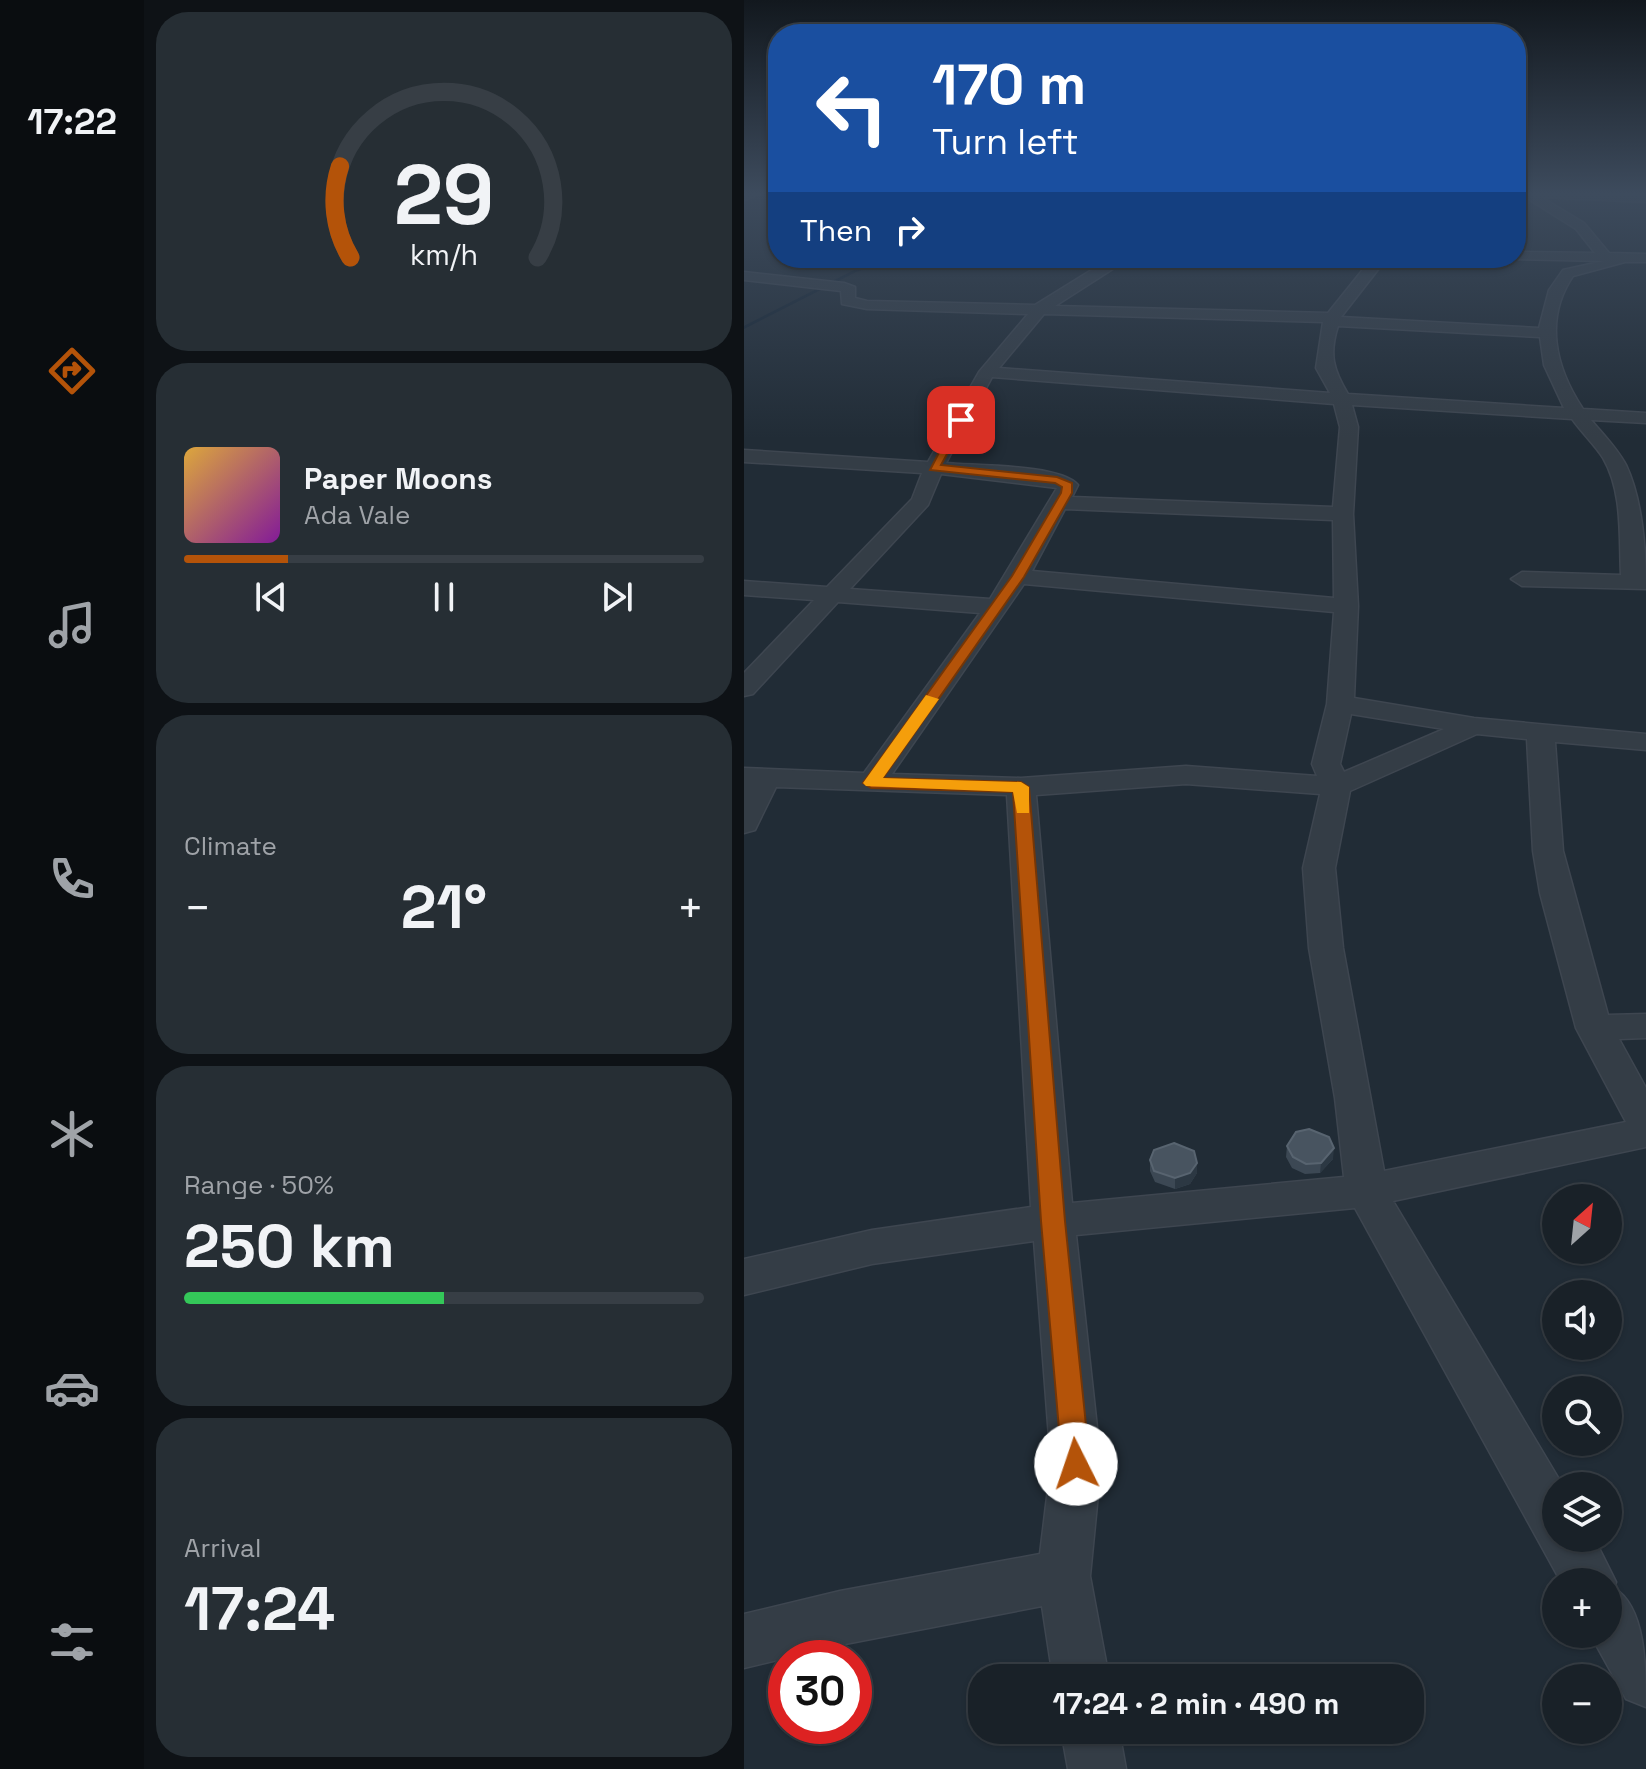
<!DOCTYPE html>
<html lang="en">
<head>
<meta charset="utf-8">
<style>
  body { margin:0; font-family:"Space Grotesk",sans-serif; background:#262e34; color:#f1f3f6; height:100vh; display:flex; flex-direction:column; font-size:30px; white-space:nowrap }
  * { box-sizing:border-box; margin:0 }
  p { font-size:26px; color:#9fa3a8 }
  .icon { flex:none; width:44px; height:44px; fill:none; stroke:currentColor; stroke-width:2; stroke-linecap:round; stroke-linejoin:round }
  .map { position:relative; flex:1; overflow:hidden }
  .sheet { display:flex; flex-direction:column; gap:12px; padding:12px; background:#0e1216; width:600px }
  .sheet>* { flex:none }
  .top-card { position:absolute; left:24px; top:24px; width:758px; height:244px; border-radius:32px; box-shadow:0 2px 6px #0004,0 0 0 2px #373e45; background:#1a4fa0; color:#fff; overflow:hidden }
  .needle { width:52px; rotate:27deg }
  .fabs { position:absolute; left:798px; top:1184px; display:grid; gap:16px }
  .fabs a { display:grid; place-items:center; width:80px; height:80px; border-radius:50%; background:#192128; box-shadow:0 2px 6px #0004,0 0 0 2px #373e45; font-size:40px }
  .speed { position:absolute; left:24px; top:1640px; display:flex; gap:16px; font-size:40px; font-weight:700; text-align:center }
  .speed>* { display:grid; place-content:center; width:104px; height:104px; border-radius:50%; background:#192128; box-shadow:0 2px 6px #0004,0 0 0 2px #373e45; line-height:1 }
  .speed .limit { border:12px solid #d22; background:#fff; color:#111 }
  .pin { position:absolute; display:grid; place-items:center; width:68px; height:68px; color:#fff; margin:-34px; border-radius:16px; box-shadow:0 4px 12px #0006 }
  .me { position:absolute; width:88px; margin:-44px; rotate:356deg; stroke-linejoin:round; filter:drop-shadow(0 0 6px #0008) }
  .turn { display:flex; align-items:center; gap:28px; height:168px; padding:0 32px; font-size:36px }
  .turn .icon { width:104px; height:104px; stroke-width:2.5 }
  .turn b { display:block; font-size:56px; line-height:68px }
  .then { display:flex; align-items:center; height:76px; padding:0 32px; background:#0003; gap:16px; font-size:30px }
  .big { font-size:60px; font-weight:700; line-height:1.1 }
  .sheet .tile { flex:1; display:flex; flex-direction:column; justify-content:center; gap:12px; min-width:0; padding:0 28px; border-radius:32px; background:#262e34 }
  .sheet .dial { align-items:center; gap:0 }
  .dial svg { height:208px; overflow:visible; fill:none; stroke:#373e45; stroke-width:7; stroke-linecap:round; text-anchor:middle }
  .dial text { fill:#f1f3f6; stroke:none }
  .song { display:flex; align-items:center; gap:24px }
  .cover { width:96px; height:96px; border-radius:12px; background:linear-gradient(135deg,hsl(40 70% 55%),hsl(290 70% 35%)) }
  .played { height:8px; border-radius:4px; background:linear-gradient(90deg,#b45309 20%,#373e45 20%) }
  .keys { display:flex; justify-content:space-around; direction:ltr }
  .heat { display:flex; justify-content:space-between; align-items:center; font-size:44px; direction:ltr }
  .charge { height:12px; border-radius:6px; background:linear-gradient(90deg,#34c759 50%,#373e45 0) }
  .trip { position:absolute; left:224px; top:1664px; width:456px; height:80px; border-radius:32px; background:#192128; box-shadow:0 2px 6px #0004,0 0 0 2px #373e45; font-weight:700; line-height:80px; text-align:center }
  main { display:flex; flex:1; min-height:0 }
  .tabs { display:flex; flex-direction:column; width:144px; justify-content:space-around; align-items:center; background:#0a0d10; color:#9fa3a8 }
  .tabs .icon { width:56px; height:56px }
  .tabs .current { color:#b45309 }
  .tabs b { font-size:36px; color:#f1f3f6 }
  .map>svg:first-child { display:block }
</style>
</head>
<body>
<main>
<nav class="tabs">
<b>17:22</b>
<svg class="icon current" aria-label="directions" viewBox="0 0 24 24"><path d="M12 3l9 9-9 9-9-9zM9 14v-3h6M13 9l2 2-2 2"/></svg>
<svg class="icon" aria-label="music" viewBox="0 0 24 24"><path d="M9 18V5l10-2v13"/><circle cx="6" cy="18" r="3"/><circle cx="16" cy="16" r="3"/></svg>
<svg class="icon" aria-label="phone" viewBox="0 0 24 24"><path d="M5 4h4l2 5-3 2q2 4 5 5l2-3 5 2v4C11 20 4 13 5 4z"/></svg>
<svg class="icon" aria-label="climate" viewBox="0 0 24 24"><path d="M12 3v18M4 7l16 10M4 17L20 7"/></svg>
<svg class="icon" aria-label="car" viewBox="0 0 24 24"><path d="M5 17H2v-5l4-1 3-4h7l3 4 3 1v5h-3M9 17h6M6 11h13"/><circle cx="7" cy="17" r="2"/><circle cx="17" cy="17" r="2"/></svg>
<svg class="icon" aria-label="filters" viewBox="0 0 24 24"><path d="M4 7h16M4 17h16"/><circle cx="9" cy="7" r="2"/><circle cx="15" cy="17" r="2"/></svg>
</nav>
<section class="sheet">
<div class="tile dial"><svg viewBox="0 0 100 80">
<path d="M14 69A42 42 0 1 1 86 69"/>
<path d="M14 69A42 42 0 0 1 10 34" stroke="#b45309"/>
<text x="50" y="56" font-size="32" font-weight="700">29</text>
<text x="50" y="72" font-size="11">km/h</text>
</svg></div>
<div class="tile">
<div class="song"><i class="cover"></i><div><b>Paper Moons</b><p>Ada Vale</p></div></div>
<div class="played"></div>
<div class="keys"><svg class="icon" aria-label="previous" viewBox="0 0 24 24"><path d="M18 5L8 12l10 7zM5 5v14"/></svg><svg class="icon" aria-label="pause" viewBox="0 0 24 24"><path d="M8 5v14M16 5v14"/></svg><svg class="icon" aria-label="next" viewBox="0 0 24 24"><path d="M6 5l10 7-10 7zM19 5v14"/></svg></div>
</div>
<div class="tile"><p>Climate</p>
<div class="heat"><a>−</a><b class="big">21°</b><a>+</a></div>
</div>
<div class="tile"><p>Range · 50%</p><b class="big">250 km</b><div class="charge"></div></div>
<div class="tile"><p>Arrival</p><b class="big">17:24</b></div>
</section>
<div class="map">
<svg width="902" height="1769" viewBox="0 0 902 1769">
  <rect width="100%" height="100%" fill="#212c36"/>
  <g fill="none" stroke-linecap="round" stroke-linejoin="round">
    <path fill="#152432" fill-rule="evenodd" d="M151 258H157L112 272 0 329V326L110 270Z"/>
    <g stroke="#3e4650" stroke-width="3">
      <path id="minor" d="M6 191H23L0 200V193Z
        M778 191 902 196V202L797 197 840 223 865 253 902 254V262H881L829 276C800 319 811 367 839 409L902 413V423L847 420C859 434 873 448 882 465 899 501 902 553 902 589L778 586 767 579 778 572 877 575C875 536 879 492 859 458 850 444 837 432 828 419L608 405 614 427 609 514 614 606 610 698 730 718 902 734V750L811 742 819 851 864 1015 902 1014V1038L875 1039 902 1088V1147L649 1201 819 1486H812V1538H850L872 1582 870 1588C902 1607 902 1668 902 1707L882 1699 846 1634H864V1582H817L611 1208 332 1235 357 1464 346 1576 365 1678H309L298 1606 96 1645 0 1668V1614L96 1591 296 1554 307 1464 290 1241 128 1264 0 1295V1259L128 1230 287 1207 263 795 32 787 11 830 0 833V768L120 773 236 613 94 602 9 694 0 696V673L70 600 0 595V581L83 587 168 499 178 473 0 462V450L184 462 235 372 284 314 123 309 98 304 97 291 0 280V272L100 283 111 287V298L123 301 291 305 367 258H643L597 317 795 328 805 290 819 270 860 261 767 259 772 258V252L851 253 832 229 778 195ZM378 263 621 267 584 313 311 306ZM300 314 579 322 572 368 586 393 255 368ZM594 326 796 337 800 365 820 408 604 394C589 369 585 354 594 326ZM248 377 590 404 596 427 589 507 328 497 334 485C316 464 231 466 202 463ZM197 474 313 488 246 599 106 589 184 505ZM321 509 589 520 590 598 288 571ZM280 584 590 612 583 704 568 764 573 776 442 766 277 778 148 774ZM607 714 700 729 600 772 596 764ZM733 734 783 739 789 851 796 893 832 1028 882 1122 640 1171 599 948 591 868 606 791ZM442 784 576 794 559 868 565 948 591 1098 600 1177 328 1203 292 795Z
        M317 1730H375L382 1769H324Z"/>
    </g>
    <use href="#minor" fill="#343d46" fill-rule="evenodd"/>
  </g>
  <path fill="#3c4854" d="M543 1146 589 1159 576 1173 561 1174 548 1168 542 1157Z
    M406 1160 453 1163V1173L446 1184 431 1189 411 1182 406 1171Z"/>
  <path fill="#2c3843" d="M590 1148 589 1159 576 1173 577 1163Z
    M453 1163V1173L446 1184 431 1189V1178Z"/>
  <path fill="#485460" stroke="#586470" stroke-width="2" d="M565 1129 585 1137 590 1148 577 1163 562 1164 549 1157 543 1146 552 1132Z
    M430 1143 450 1151 453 1163 446 1173 431 1178 410 1171 406 1160 410 1150Z"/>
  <linearGradient id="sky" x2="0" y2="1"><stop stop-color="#12181e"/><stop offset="0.44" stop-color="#3d4b5d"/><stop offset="1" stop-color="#3d4b5d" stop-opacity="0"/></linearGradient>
  <rect width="902" height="439" fill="url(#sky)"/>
  <path fill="#b45309" stroke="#753606" stroke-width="2" d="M217 417 222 420 197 465 313 477 328 483V493L280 577 139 778 277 782 285 787 321 1221 346 1464 342 1473 332 1477 322 1473 318 1464 297 1221 269 792 127 788 119 783 268 576 317 493 318 487 311 483 186 470 212 420Z"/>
  <path fill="#f59e0b" d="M182 695 195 699 139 778 277 782 285 787V813H273L269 792 122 786 119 783Z"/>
</svg>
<div class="fabs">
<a><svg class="needle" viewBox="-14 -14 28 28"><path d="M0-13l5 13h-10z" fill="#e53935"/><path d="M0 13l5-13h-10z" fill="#9fa3a8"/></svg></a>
<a><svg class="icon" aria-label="sound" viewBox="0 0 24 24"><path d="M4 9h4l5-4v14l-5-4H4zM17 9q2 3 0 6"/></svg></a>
<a><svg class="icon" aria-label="search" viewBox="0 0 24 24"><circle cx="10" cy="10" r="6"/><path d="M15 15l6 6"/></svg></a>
<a><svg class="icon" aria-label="layers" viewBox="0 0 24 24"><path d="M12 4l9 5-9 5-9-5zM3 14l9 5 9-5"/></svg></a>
<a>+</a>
<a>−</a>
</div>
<div class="speed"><div class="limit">30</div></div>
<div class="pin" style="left:217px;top:420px;background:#d93025"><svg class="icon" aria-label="arrive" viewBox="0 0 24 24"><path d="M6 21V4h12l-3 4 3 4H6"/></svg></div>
<svg class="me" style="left:332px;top:1464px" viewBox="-20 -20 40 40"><circle r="19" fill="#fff"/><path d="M0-13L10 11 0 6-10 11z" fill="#b45309"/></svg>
<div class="trip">17:24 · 2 min · 490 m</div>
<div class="top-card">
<div class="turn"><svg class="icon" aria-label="left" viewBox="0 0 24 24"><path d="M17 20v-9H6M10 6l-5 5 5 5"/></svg><div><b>170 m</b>Turn left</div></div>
<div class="then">Then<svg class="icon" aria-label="right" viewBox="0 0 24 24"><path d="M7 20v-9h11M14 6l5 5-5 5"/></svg></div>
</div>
</div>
</main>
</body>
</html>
